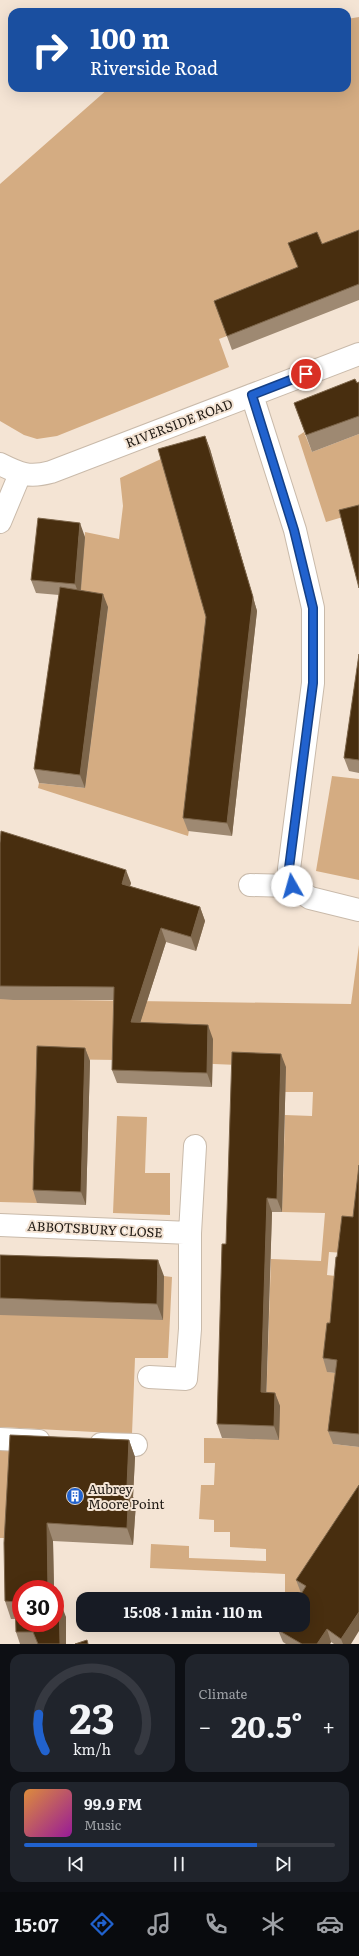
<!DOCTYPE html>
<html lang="en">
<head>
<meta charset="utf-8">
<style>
  body { margin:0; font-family:Literata,serif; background:#20242c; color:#f1f3f6; height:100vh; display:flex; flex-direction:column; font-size:15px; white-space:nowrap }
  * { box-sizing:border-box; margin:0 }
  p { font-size:13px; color:#9ea1a6 }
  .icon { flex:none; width:22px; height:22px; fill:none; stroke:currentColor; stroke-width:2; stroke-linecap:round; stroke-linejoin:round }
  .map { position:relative; height:1644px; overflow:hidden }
  .panel { display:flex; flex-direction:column; gap:10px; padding:10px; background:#0d0f14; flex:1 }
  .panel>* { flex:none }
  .banner { position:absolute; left:8px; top:8px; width:343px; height:84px; border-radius:12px; box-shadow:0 4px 16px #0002; background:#1a4fa0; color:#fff; overflow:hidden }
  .speed { position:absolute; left:12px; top:1580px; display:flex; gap:8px; font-size:20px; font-weight:700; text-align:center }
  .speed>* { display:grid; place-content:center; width:52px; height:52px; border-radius:50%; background:#171b24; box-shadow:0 4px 16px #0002; line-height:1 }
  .speed .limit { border:6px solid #d22; background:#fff; color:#111 }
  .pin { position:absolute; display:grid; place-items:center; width:34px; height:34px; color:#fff; margin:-17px; border:2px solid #fff; border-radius:50%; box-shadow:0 1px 4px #0007 }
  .me { position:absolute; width:44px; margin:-22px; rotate:353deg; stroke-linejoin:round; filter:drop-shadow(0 0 3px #0008) }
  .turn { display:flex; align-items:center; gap:14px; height:84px; padding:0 16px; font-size:18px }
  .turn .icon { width:52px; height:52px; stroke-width:2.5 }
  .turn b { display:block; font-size:28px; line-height:34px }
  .big { font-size:30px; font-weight:700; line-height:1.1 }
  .panel .tile { flex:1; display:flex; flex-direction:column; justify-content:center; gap:6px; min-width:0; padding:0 14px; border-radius:12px; background:#20242c }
  .panel .dial { align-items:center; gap:0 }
  .dial svg { height:104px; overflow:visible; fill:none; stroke:#363941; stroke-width:7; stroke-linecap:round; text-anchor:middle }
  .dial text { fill:#f1f3f6; stroke:none }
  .song { display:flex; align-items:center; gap:12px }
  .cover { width:48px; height:48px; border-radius:6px; background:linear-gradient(135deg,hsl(30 70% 55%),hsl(300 70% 35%)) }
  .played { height:4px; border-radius:2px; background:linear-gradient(90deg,#2162ce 75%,#363941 75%) }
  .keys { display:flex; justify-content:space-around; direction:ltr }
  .heat { display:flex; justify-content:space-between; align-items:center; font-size:22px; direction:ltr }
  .panel .tiles { flex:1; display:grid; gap:10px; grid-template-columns:1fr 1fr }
  .tile:last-child { grid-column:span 2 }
  .trip { position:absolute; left:76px; top:1592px; width:234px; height:40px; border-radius:12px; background:#171b24; box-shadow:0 4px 16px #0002; font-weight:700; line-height:40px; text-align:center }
  .tab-bar { display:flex; height:64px; justify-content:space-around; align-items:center; background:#090b0e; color:#9ea1a6 }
  .tab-bar .icon { width:28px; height:28px }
  .tab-bar .on { color:#2162ce }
  .tab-bar b { font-size:18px; color:#f1f3f6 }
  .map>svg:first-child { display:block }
</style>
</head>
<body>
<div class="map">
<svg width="359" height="1644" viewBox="0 0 359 1644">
  <rect width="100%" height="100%" fill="#f4e4d4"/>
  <path fill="#d4ac82" d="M359 17V246L303 281 227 336 219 339 229 367 57 436 37 439 24 435 0 421V184L109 88H347V19Z
    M304 432 312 452 359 434V520L353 514 326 522 298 436Z
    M161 459 229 606 188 836 38 788 39 783 85 788 108 607 80 597 85 532 119 539 123 506 120 478Z
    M332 776 359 779V880L316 871Z
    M359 945V1217L345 1253 329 1252 327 1275 352 1278 328 1372 353 1375 333 1444 359 1447V1506L312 1600 285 1599V1574L150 1568 151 1544 189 1546V1558L266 1561V1549L230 1547V1532H214V1520L199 1519 201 1485H214L215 1463H204V1438L279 1439 266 1406 271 1259 321 1261 325 1213 282 1212 285 1115 312 1116 313 1092H285L286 1067 118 1060 42 1059 37 1203 0 1202V999L351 1004Z
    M117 1116 147 1117 145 1173H170V1215L113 1213Z
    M164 1276 172 1277 168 1358H135L132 1434 0 1427V1315Z
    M0 1445H17L12 1538H0Z"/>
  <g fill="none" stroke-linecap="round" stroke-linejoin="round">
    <g stroke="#c9baaa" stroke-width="24">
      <path id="street" d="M252 395 295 530 313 608V683L289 869 292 886
        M0 464C20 474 29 478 51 472L359 354
        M0 522 20 474
        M250 885 292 886 310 898 359 910
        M0 1225 190 1233
        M149 1377 186 1379 190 1329V1233L195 1146
        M0 1439 39 1441
        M101 1444 136 1445"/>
    </g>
    <use href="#street" stroke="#fff" stroke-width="22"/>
  </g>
  <path fill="#9e8972" d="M359 230V300L232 350 214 301 298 267 288 243 322 244Z
    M359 382V434L312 452 294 403Z
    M205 436 210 449 257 611 232 836 188 831 183 818 206 617Z
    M85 537 81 590 108 607 85 788 39 783 34 769 59 595 36 593 31 580Z
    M359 654V773L349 771 344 758Z
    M0 843 131 883 130 886 200 907 205 921 196 951 166 942 140 1023 213 1039 212 1087 117 1083 112 1070 114 1000H13L0 999Z
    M85 1048 90 1061 86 1205 37 1203 33 1190Z
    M286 1067 282 1212H272L266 1392 275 1393 280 1406 279 1440 222 1438 217 1424 226 1244Z
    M359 1165V1447L333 1444 328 1431 335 1373 327 1372 323 1358 330 1323 337 1257 353 1217Z
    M0 1255 164 1276 163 1320 0 1315Z
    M10 1435 129 1440 135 1457 133 1497 136 1503 133 1545 53 1541 54 1589H21L66 1617V1644H20L16 1632V1619H11L5 1601Z
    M359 1485 351 1644H334L331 1642 330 1644H286L283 1642 278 1630 302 1593H301L296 1580Z"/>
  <path fill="#7c654a" d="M205 436 210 449 257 611 232 836 227 823Z
    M80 523 85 537 80 597 75 584Z
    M103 594 108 607 85 788 80 775Z
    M126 870 131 883 127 897 122 884Z
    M200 907 205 921 196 951 191 937Z
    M161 928 166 942 136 1036 131 1022Z
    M208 1025 213 1039 212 1087 207 1073Z
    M85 1048 90 1061 86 1205 81 1192Z
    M281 1054 286 1067 282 1212 277 1199Z
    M267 1198 272 1212 266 1406 261 1392Z
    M158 1260 164 1276 163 1320 157 1304Z
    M275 1393 280 1406 279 1440 274 1426Z
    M129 1440 135 1457 133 1497 136 1503 133 1545 127 1528V1486Z
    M47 1523 53 1541 54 1589H48Z
    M59 1599 66 1617V1644H60Z
    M359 1612V1631L351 1644H343L341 1639Z
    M327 1629 331 1642 330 1644H317Z"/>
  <path fill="#482e0f" stroke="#7c654a" d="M359 230V284L227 336 214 301 298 267 288 243 317 232 322 244Z
    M355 379 357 383 359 382V416L306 435 294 403Z
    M205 436 253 597 227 823 183 818 206 617 158 449Z
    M359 505V588L339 510Z
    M38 518 80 523 75 584 31 580Z
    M60 587 103 594 80 775 34 769Z
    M359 654V760L344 758Z
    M1 831 126 870 122 884 200 907 191 937 161 928 131 1022 208 1025 207 1073 112 1070 114 987 0 986V843Z
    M37 1046 85 1048 81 1192 33 1190Z
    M232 1052 281 1054 277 1199 267 1198 261 1392 275 1393 274 1426 217 1424 222 1244H226Z
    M359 1165V1434L328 1431 337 1360 323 1358 327 1323H330L336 1257H337L342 1216 353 1217Z
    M0 1255 158 1260 157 1304 0 1298Z
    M10 1435 129 1440 127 1486H129L127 1528 47 1523 48 1589H21V1623H55V1599H59L60 1644H38L33 1632H16L15 1602 5 1601 4 1543Z
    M359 1485V1612L341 1639 327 1629 317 1644H302L278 1630 281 1625H303V1599H298L306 1586 296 1580Z
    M87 1640 88 1644H75Z"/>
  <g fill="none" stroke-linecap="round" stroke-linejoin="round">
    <g stroke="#154086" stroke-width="10">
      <path id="route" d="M292 886 289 868 313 683V608L294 530 252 395 306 374"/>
    </g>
    <use href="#route" stroke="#2162ce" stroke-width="7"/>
  </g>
  <defs>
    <g id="building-disc" transform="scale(0.9)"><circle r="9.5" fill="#2162ce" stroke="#f4e4d4"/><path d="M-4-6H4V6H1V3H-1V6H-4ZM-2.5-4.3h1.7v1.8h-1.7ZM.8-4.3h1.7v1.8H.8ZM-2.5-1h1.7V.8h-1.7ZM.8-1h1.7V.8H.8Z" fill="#fff"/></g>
  </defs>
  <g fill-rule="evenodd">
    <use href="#building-disc" x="75" y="1496"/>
  </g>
  <g text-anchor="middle" stroke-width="4" stroke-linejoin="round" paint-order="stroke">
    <g font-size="13" fill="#201a14" stroke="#f4e4d4">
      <text transform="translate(179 423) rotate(-21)" y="5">RIVERSIDE ROAD</text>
      <text transform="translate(95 1229) rotate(3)" y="5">ABBOTSBURY CLOSE</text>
    </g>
    <g font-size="13" fill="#201a14" stroke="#f4e4d4" text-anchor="start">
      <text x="88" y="1494">Aubrey<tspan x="88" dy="15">Moore Point</tspan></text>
    </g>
  </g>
</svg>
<div class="speed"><div class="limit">30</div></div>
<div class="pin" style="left:306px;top:374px;background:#d93025"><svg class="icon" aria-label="arrive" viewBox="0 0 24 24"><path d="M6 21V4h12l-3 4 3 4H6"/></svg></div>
<svg class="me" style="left:292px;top:886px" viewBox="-20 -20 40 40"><circle r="19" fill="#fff"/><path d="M0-13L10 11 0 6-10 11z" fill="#2162ce"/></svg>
<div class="trip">15:08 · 1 min · 110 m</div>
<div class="banner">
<div class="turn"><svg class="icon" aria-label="right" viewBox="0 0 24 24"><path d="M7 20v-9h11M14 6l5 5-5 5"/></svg><div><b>100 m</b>Riverside Road</div></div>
</div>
</div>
<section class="panel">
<div class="tiles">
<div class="tile dial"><svg viewBox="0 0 100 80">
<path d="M14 69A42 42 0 1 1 86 69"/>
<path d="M14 69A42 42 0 0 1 9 41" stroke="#2162ce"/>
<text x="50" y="56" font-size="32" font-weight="700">23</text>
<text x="50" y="72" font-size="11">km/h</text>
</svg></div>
<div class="tile"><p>Climate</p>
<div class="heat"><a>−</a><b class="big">20.5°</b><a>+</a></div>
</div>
<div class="tile">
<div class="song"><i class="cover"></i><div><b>99.9 FM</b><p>Music</p></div></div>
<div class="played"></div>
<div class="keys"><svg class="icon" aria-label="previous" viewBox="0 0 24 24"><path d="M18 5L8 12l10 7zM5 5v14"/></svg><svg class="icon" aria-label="pause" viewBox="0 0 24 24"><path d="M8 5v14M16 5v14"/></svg><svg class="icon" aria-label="next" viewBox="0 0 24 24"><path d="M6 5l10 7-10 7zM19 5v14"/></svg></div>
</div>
</div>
</section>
<nav class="tab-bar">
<b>15:07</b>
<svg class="icon on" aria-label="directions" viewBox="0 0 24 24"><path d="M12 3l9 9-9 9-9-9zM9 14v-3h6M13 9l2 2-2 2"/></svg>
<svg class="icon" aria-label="music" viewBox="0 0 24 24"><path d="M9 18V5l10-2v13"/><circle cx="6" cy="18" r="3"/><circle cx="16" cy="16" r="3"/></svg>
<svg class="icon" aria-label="phone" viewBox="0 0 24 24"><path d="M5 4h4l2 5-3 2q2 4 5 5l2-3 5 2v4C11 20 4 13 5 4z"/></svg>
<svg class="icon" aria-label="climate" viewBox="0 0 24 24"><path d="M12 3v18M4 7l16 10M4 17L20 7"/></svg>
<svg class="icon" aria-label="car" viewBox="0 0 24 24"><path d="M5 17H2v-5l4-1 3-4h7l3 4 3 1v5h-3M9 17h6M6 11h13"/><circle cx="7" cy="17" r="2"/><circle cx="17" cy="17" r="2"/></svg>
</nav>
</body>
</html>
